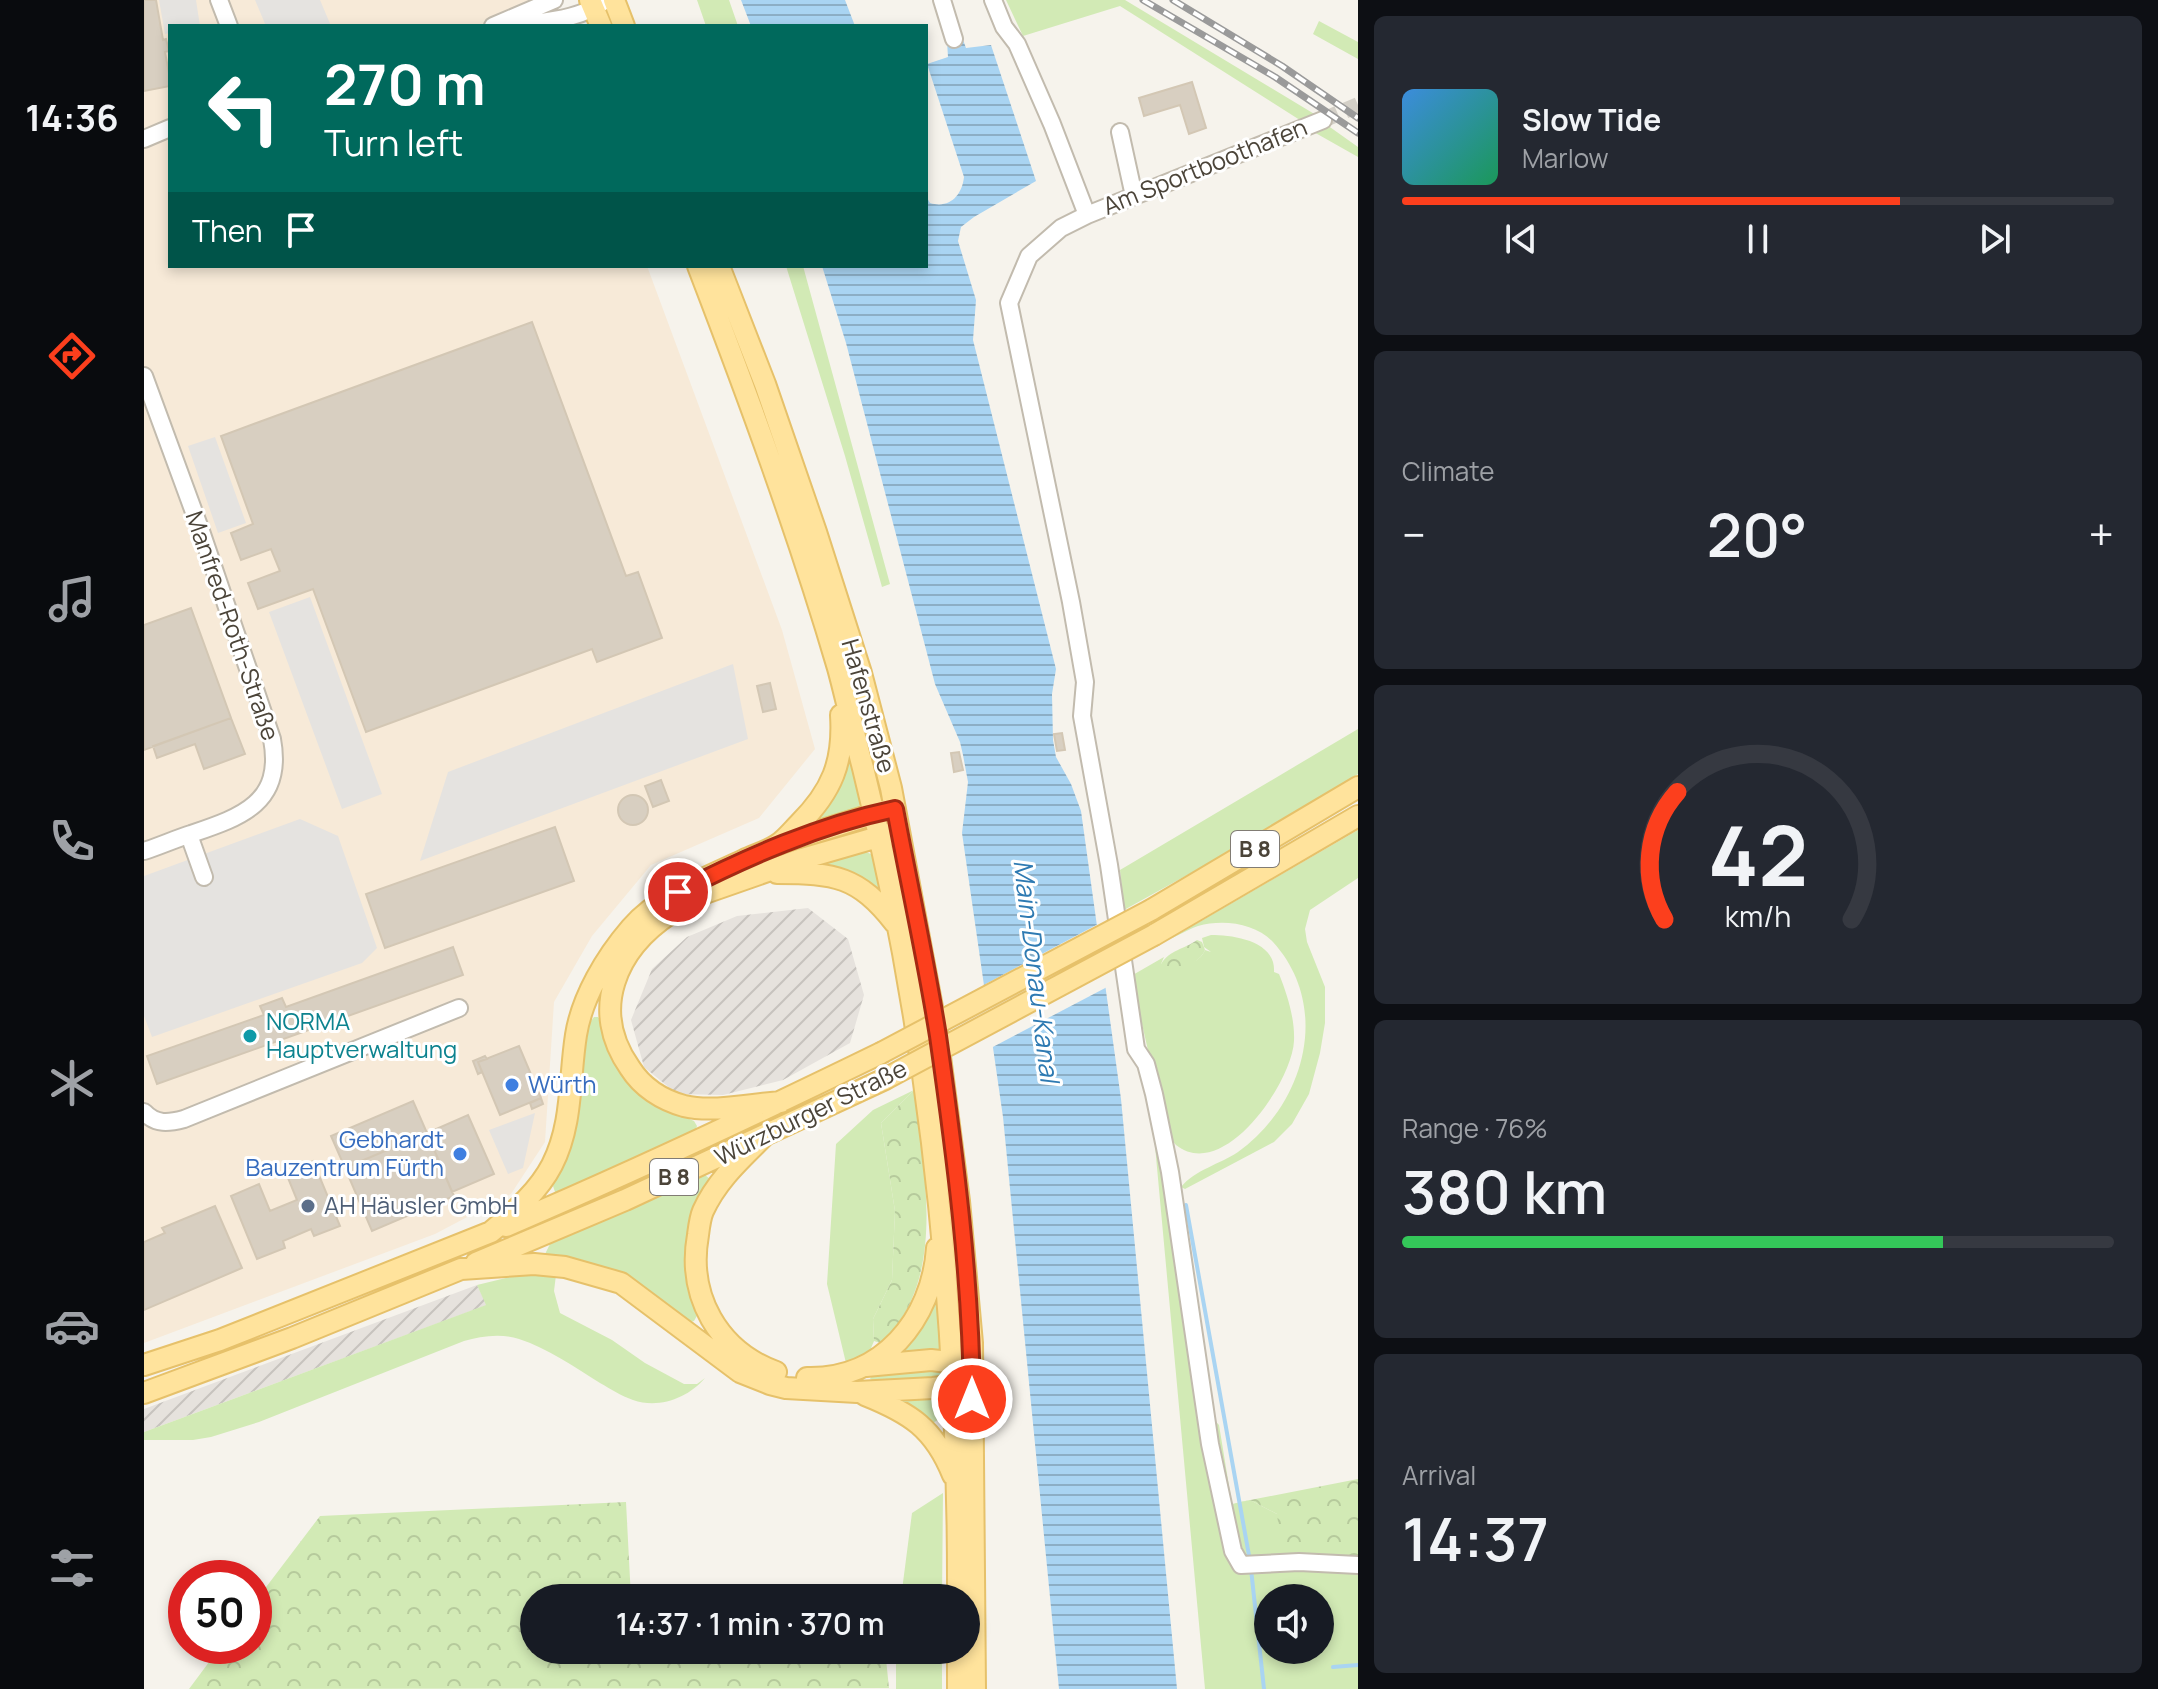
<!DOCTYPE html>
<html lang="en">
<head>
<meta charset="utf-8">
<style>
  body { margin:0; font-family:Manrope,sans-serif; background:#242831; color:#f1f3f6; height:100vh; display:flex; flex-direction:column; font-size:30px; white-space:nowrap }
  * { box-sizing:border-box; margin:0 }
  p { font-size:26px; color:#9ea1a6 }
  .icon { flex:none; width:44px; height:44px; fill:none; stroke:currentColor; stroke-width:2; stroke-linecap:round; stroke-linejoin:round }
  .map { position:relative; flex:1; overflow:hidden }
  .panel { display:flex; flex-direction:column; gap:16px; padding:16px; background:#0d0f14; width:800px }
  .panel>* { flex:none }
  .hud { position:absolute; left:24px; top:24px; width:760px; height:244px; border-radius:0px; box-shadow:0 4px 12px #0003; background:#00695c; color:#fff; overflow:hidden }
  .controls { position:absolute; left:1110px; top:1584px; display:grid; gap:16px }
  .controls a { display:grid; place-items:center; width:80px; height:80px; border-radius:50%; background:#171b24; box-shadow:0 4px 12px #0003; font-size:40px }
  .speed { position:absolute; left:24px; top:1560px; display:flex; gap:16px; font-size:40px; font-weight:700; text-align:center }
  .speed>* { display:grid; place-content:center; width:104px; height:104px; border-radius:50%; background:#171b24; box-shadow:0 4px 12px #0003; line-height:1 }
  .speed .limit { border:12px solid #d22; background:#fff; color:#111 }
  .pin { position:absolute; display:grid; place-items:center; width:68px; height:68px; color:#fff; margin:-34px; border:4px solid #fff; border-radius:50%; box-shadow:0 2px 8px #0007 }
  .me { position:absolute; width:88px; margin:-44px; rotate:0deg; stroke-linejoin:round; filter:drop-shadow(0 0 6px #0008) }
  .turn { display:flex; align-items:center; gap:28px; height:168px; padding:0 24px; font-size:36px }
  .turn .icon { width:104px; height:104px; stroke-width:2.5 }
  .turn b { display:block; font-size:56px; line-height:68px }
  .then { display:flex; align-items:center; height:76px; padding:0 24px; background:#0003; gap:16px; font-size:30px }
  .big { font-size:60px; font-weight:600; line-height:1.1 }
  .panel .widget { flex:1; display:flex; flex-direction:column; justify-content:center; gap:12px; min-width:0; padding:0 28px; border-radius:12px; background:#242831 }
  .panel .dial { align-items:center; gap:0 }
  .dial svg { height:208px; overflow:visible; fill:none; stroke:#363941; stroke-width:7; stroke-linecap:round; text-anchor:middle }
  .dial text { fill:#f1f3f6; stroke:none }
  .song { display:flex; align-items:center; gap:24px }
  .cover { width:96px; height:96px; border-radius:12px; background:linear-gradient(135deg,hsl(210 70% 55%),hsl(150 70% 35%)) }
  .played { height:8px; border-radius:4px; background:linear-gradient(90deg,#fc3f1d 70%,#363941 70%) }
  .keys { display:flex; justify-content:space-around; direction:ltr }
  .heat { display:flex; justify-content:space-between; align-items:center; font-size:44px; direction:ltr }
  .charge { height:12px; border-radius:6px; background:linear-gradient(90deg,#34c759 76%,#363941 0) }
  .trip { position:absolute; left:376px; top:1584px; width:460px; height:80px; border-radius:40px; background:#171b24; box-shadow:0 4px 12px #0003; font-weight:600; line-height:80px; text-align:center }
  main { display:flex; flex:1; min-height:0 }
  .dock { display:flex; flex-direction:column; width:144px; justify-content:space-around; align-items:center; background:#090b0e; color:#9ea1a6 }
  .dock .icon { width:56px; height:56px }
  .dock .active { color:#fc3f1d }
  .dock b { font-size:36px; color:#f1f3f6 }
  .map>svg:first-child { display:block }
</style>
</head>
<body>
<main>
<nav class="dock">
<b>14:36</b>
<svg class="icon active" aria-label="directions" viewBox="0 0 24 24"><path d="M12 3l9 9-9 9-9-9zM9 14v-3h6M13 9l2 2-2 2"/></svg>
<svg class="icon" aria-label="music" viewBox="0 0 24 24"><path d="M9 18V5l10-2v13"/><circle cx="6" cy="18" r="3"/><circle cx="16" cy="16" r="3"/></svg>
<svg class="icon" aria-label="phone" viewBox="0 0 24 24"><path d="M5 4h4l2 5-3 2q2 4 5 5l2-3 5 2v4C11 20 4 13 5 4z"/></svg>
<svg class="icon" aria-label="climate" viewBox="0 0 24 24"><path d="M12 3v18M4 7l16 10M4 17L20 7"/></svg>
<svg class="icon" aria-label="car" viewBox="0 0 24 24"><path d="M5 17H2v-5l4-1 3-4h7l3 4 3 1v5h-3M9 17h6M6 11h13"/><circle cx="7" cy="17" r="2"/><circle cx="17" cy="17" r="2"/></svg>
<svg class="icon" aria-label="filters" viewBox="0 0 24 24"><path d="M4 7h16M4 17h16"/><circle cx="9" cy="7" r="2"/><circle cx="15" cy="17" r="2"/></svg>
</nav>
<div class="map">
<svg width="1214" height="1689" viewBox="0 0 1214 1689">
  <defs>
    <pattern id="industrial-furrows" width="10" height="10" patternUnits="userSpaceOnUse" patternTransform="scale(2)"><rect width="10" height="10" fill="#e6e2dd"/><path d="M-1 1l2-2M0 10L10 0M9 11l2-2" fill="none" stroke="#c7c3be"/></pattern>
    <pattern id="forest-crowns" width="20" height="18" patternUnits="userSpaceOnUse" patternTransform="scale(2)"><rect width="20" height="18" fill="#d2eab5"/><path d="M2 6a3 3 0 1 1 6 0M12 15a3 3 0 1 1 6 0" fill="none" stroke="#b6ca9c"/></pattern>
    <pattern id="water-rules" width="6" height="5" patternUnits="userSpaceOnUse" patternTransform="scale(2)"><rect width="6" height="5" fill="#a9d4f2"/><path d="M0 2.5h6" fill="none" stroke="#8caec5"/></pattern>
  </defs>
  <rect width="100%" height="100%" fill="#f6f3ec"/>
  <path fill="#f7ead8" d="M0 0H404L414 26H26V266H503L638 630 671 749 615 818 507 865 448 936 410 1002 401 1142 367 1194 291 1234 0 1343Z"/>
  <path fill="url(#industrial-furrows)" d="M664 908 704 939 720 995 706 1043 639 1080 579 1095 533 1094 500 1067 487 1020 508 969 543 937 593 916Z
    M333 1285 343 1305 0 1432V1409Z"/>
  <path fill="#d2eab5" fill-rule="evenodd" d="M553 0H585L594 26H562Z
    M862 0H981L1172 115 1159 122 976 6 879 36Z
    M1175 21 1214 42V59L1169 34Z
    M1183 125 1214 147V157L1168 131Z
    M642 266H659L746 584 738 587 701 456Z
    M1214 729V774L1119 833 980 910 976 870Z
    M704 761 707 762 717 802 714 810 672 826 667 820 702 762Z
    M1214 830V878L1166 910 1161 929 1163 942 1181 987V1023L1176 1053 1165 1094 1148 1124 1130 1142 1041 1189 1037 1187C1051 1170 1076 1164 1094 1152 1161 1104 1188 1007 1129 942 1111 923 1079 919 1054 926 1045 929 1035 935 1026 939Z
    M720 851 729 855 736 893 681 866 685 862Z
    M1067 935C1090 935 1132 941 1130 972L1135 974C1143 994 1151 1018 1150 1041 1148 1082 1080 1183 1032 1145 1028 1141 1025 1134 1022 1129L987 976 1020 957 1017 964C1034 964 1053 968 1061 950L1067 952 1060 947 1058 938Z
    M450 1017H454L527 1111 550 1121 553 1126 551 1132 418 1192H411L409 1186C414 1173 421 1159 424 1145 431 1113 429 1041 450 1017Z
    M770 1090 737 1123 751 1211 748 1280 729 1319 730 1341 725 1353 702 1363 683 1284 692 1144 729 1110Z
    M1009 1124 1029 1235 1052 1401 1075 1425 1088 1504 1106 1500 1133 1514 1214 1571V1689H1061ZM1124 1598H1176V1650H1124Z
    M561 1175 566 1179V1184C560 1196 553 1207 548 1219 536 1250 542 1284 554 1314L550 1321 544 1323 401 1254 406 1244Z
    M374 1275H412L410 1291 416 1313 468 1340 501 1363 540 1384H553L561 1378C544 1398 515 1409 489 1400 477 1396 467 1389 456 1383 431 1367 403 1348 375 1339 357 1333 337 1336 320 1341L115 1422 67 1437 49 1440H0V1432L342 1305 333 1285Z
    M795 1291 801 1348 796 1351 753 1353Z
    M778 1368 801 1370 802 1375 764 1381H730L726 1379 727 1377Z
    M802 1395 807 1411 786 1425 757 1400Z
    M799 1493 798 1598H757L768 1513Z
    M752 1650H798V1689H752Z"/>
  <path fill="url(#forest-crowns)" d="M1053 940 1058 942 1061 950C1056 963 1033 973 1020 973L1017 964C1027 949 1039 950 1053 940Z
    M770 1090C779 1163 800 1261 753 1325 748 1332 742 1337 736 1343L730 1341 729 1319 748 1280 751 1211 737 1123Z
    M1214 1479V1571L1138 1556 1133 1514 1106 1500 1088 1505 1096 1502Z
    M482 1502 487 1598H390V1650H652L665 1656 742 1659 745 1688 45 1689 77 1646H110V1603L176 1516Z"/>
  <path fill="#e5e3e0" d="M15 0H52L56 26H26V33L21 34Z
    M111 0H176L187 26H122Z
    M71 437 102 523 74 533 44 446Z
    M166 597 238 794 198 809 125 612Z
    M589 664 604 739 276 861 304 772Z
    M156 819 194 836 233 948 218 963 8 1037 0 1016V876Z
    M391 1113 379 1168 364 1174 345 1130Z"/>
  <path fill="url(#water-rules)" d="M597 0H701L711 26H607Z
    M818 37 822 48 847 45 892 181 830 217 817 227 814 241 832 300 829 340 912 669 908 694 909 740 912 757 927 784 937 811 977 1099 1033 1689H915L859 1117 818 833 824 782 819 755 816 742 791 684 702 343 678 266H782V196L786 203C806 209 818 195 820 177L783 64 804 57 803 41Z"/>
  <path fill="#f6f3ec" d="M956 923 965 986 845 1049 836 987Z"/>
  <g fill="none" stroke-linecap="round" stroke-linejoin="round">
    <path stroke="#a9d4f2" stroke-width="4" d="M1042 1205 1106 1561
      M1107 1569 1120 1689
      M1189 1667 1214 1665"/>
  </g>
  <path fill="#d8cfc1" stroke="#d3c7b4" stroke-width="2" d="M0 0H12L19 40 22 39 25 51 21 52 26 79V86L0 91Z
    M1048 82 1062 128 1045 134 1036 105 1000 116 995 98Z
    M388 322 482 576 494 572 518 638 453 662 448 649 222 732 169 589 114 609 104 583 136 571 127 549 97 560 87 533 109 524 77 436Z
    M47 608 87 718 0 750V625Z
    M626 683 632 709 619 712 613 686Z
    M87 718 101 754 60 769 51 744 13 758 9 746Z
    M918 733 921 750 913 751 910 734Z
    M815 752 819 770 810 772 807 753Z
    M517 780 525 801 509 807 501 786Z
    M474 810a15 15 0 1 1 30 0a15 15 0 1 1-30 0Z
    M411 827 430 881 241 948 222 894Z
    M309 947 319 975 13 1084 3 1056 120 1015 116 1006 138 998 142 1007Z
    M375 1046 397 1098 356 1115 334 1062Z
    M341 1056 343 1059 334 1062 338 1072 334 1074 329 1061Z
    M397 1098 399 1104 388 1109 386 1103Z
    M269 1101 283 1133 201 1168 187 1136Z
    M324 1115 350 1174 308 1192 283 1133Z
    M283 1133 310 1196 228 1231 201 1168Z
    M169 1161 196 1226 170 1236 167 1229 139 1241 141 1248 113 1259 87 1196 115 1184 126 1211 153 1200 142 1173Z
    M71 1206 98 1268 0 1310V1242L21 1233 18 1228Z"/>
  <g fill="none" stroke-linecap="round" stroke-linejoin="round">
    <path stroke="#d4d0c8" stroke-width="16" stroke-dasharray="16 8" stroke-linecap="butt" d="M1179 120 1214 105"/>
    <g stroke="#c2bbae" stroke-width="20">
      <path id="minor" d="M75 0 85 26
        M798 0 810 39
        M849 0 860 27 873 44 908 124 943 215
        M349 26 410 0
        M370 26C401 21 436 20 462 0
        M1179 120 943 215 917 228 885 256 865 303 927 602 941 682 938 716 965 865 992 1049 1002 1064 1010 1094 1026 1172 1066 1444 1089 1551 1097 1565 1155 1562 1214 1565
        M976 132 990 196
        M0 139 26 128
        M0 376 58 534 128 739C140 803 97 817 47 834 31 839 16 846 0 851
        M45 835 60 877
        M0 1112C12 1125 25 1123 40 1119L315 1008"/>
    </g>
    <g stroke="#e6c16a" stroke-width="24">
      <path id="major" d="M446 0 457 26
        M470 0 480 26
        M554 266C605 399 654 532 694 668 703 701 710 735 719 768 787 1040 815 1318 814 1598
        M575 266 621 384 672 532 717 673 747 788 793 1034 815 1201 828 1343 831 1689
        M640 842 743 810
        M633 873C691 873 714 876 751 923
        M558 894 658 859 748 833
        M1007 910 1214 787
        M527 913C472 949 445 1010 486 1068 498 1087 518 1100 540 1106 569 1113 607 1104 637 1102
        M1010 935 1214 816
        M621 1135C597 1159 573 1180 559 1211 556 1218 555 1227 554 1235 543 1296 574 1351 632 1372
        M362 1226C489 1172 614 1113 737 1053
        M332 1263 481 1200 741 1079
        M0 1365 76 1340 347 1232C370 1212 394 1192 408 1165 429 1124 425 1079 432 1035 438 997 462 957 487 928 516 895 562 878 600 860 611 855 624 851 633 845 641 840 648 831 655 824 688 791 700 762 697 715
        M722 1366 787 1360 822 1364
        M663 1378C738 1380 788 1320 793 1248
        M0 1393 148 1338 317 1269 390 1264 421 1267 477 1283 596 1372 626 1384 642 1388 713 1392 789 1388 821 1384
        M721 1395C766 1413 790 1428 809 1475
        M814 1650V1689"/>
    </g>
    <use href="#minor" stroke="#fff" stroke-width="16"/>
    <use href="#major" stroke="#ffe39c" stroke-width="20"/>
    <g stroke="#9a9a9a" stroke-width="7">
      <path id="rail" d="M999 0 1131 77 1214 133
        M1029 0 1138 66 1214 118"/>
    </g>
    <use href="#rail" stroke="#fff" stroke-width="4" stroke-dasharray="12" stroke-linecap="butt"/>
    <g stroke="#e6c16a" stroke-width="24" stroke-linecap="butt">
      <path id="major-bridge" d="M737 1053 1007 910
        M741 1079 1010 935"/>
    </g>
    <use href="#major-bridge" stroke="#ffe39c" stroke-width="20"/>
  </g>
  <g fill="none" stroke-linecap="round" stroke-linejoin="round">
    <g stroke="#a42913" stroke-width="20">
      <path id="route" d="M534 892C603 857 675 825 751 809 765 884 782 960 794 1036 811 1156 827 1278 828 1399"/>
    </g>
    <use href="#route" stroke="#fc3f1d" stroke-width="14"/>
  </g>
  <circle fill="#0f9aa8" stroke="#fff" stroke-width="3" cx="106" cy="1036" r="8"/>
  <g fill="#3f7fe0" stroke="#fff" stroke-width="3">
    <circle cx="368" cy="1085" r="8"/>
    <circle cx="316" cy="1154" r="8"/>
  </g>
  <circle fill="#5c6f8a" stroke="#fff" stroke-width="3" cx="164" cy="1206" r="8"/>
  <g text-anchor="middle" stroke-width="6" stroke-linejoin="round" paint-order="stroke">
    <g fill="#fff" stroke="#817c74" stroke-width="2">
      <rect x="1087" y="831" width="48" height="36" rx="6"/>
      <rect x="506" y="1159" width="48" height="36" rx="6"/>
    </g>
    <g font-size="22" font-weight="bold" fill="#4b4439">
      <text x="1111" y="857">B 8</text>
      <text x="530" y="1185">B 8</text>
    </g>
    <g font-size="24" fill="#4b4439" stroke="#fff">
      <text transform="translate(1061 167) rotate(-22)" y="8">Am Sportboothafen</text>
      <text transform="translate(88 626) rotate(71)" y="8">Manfred-Roth-Straße</text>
      <text transform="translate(724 706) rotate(74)" y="8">Hafenstraße</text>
      <text transform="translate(667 1113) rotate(-26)" y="8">Würzburger Straße</text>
    </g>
    <g font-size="24" fill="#0d838f" stroke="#fff" text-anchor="start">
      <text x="122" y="1030">NORMA<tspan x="122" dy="28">Hauptverwaltung</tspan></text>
    </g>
    <g font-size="24" fill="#366cbe" stroke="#fff" text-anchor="start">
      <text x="384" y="1093">Würth</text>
      <text x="300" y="1148" text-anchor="end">Gebhardt<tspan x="300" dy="28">Bauzentrum Fürth</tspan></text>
    </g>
    <g font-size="24" fill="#4e5e75" stroke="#fff" text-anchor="start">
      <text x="180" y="1214">AH Häusler GmbH</text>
    </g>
    <g font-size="26" font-style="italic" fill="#2e7ab2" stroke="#fff">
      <text transform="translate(892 971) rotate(83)" y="9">Main-Donau-Kanal</text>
    </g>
  </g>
</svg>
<div class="controls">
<a><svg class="icon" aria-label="sound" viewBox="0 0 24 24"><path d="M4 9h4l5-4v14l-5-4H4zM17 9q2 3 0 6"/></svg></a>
</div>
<div class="speed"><div class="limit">50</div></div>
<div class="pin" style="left:534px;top:892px;background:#d93025"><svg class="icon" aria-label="arrive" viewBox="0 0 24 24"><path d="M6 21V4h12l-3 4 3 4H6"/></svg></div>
<svg class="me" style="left:828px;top:1399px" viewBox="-20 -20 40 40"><circle r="17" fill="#fc3f1d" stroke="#fff" stroke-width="3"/><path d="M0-11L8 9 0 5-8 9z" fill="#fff"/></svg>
<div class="trip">14:37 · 1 min · 370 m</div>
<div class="hud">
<div class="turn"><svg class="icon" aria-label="left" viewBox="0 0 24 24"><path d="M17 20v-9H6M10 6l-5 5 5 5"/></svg><div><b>270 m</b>Turn left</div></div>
<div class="then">Then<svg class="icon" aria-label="arrive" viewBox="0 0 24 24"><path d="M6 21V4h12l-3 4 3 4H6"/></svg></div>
</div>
</div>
<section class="panel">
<div class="widget">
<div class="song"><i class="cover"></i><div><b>Slow Tide</b><p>Marlow</p></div></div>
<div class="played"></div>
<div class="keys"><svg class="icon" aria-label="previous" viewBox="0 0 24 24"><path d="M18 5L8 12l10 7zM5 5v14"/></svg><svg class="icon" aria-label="pause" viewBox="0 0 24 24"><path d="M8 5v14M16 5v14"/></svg><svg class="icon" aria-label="next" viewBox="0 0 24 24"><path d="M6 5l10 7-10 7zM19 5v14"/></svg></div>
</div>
<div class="widget"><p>Climate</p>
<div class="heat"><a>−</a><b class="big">20°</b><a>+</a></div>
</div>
<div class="widget dial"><svg viewBox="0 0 100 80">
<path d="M14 69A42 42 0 1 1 86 69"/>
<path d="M14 69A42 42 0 0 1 19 20" stroke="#fc3f1d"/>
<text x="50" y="56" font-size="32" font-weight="700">42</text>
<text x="50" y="72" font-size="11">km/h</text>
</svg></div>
<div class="widget"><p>Range · 76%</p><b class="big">380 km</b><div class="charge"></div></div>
<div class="widget"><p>Arrival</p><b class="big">14:37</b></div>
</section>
</main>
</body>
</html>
